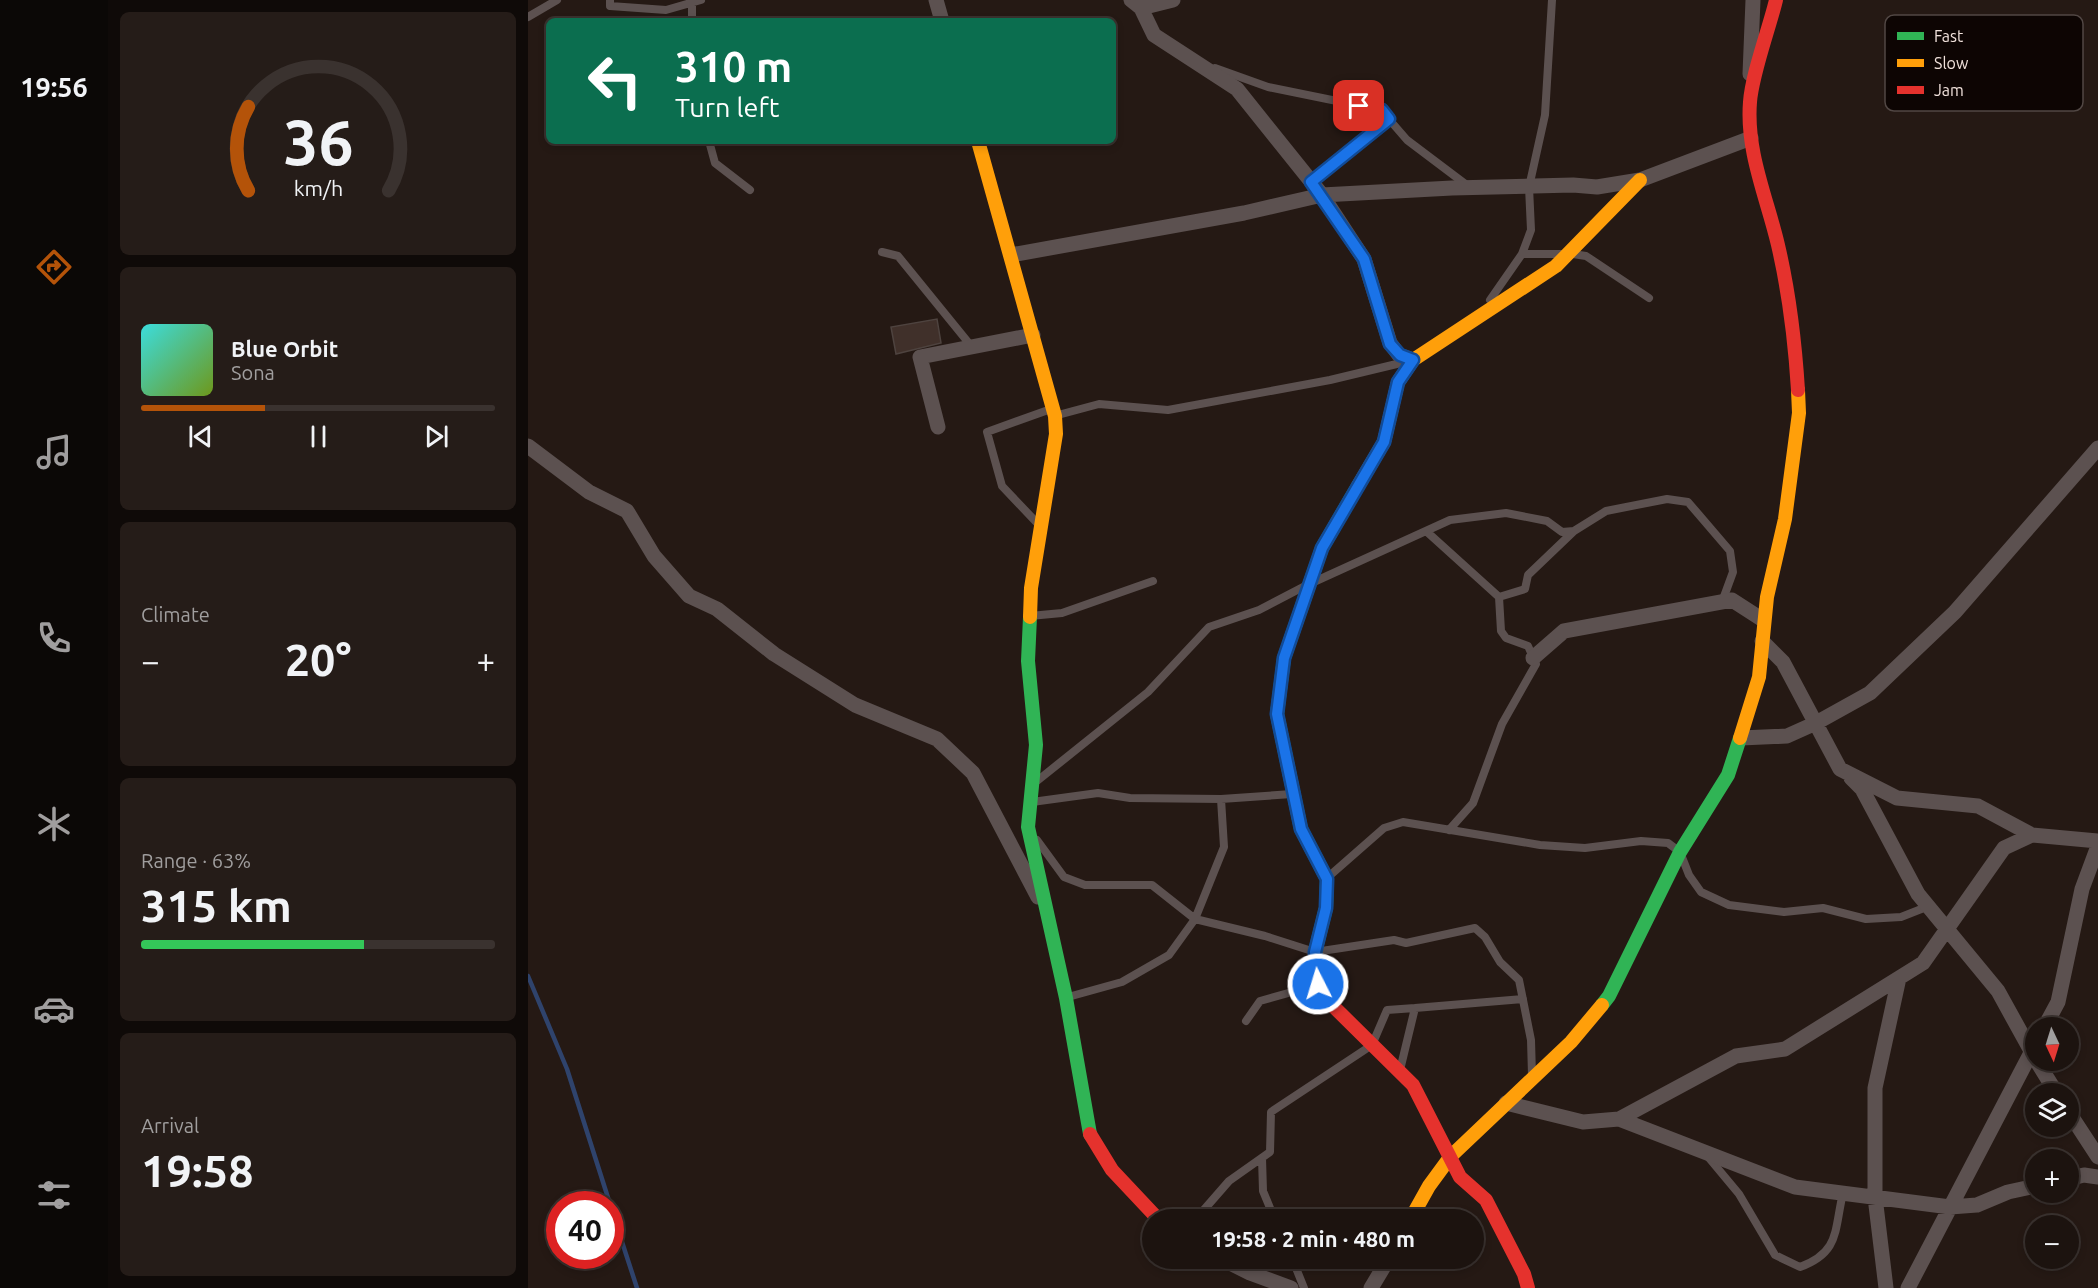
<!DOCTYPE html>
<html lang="en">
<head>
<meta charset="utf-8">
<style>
  body { margin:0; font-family:Ubuntu,sans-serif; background:#251c18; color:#f1f3f6; height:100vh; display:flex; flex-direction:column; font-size:22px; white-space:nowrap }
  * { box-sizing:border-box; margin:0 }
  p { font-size:20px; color:#a09e9e }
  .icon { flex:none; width:33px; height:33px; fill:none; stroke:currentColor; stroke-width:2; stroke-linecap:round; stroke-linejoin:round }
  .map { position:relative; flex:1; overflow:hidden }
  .side { display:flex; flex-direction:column; gap:12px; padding:12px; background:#0f0a08; width:420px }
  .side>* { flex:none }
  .banner { position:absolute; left:18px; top:18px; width:570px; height:126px; border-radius:9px; box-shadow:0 3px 9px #0003,0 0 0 2px #3a322f; background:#0b6e4f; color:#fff; overflow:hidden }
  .needle { width:39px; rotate:176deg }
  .fabs { position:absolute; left:1497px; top:1017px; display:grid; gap:12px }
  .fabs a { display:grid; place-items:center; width:54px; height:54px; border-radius:50%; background:#1c130f; box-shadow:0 3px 9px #0003,0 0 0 2px #3a322f; font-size:30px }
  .speed { position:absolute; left:18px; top:1191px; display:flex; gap:12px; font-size:30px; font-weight:700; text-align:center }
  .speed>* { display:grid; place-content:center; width:78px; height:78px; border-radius:50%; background:#1c130f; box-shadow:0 3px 9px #0003,0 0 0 2px #3a322f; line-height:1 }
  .speed .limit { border:9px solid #d22; background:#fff; color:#111 }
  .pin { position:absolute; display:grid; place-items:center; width:51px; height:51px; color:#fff; margin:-26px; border-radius:12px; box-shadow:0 3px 9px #0006 }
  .me { position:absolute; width:66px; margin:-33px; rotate:355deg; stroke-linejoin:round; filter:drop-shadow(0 0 4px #0008) }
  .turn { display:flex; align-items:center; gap:21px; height:126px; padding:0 30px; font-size:27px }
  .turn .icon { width:78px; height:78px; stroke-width:2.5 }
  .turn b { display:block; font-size:42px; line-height:51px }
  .big { font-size:45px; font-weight:700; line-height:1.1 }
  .side .tile { flex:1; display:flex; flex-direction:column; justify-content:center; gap:9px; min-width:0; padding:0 21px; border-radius:9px; background:#251c18 }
  .side .dial { align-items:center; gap:0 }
  .dial svg { height:156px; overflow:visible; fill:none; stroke:#3a322f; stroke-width:7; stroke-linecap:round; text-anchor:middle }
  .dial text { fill:#f1f3f6; stroke:none }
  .song { display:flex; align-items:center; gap:18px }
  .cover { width:72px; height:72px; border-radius:9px; background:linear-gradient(135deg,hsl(180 70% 55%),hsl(80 70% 35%)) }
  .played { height:6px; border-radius:3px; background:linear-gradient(90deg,#b45309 35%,#3a322f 35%) }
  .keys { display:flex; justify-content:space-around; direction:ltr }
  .heat { display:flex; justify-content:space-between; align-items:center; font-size:33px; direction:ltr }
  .charge { height:9px; border-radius:4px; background:linear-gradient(90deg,#34c759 63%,#3a322f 0) }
  .trip { position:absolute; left:614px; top:1209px; width:342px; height:60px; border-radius:30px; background:#1c130f; box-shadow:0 3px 9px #0003,0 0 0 2px #3a322f; font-weight:700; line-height:60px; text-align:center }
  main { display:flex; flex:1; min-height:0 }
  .tabs { display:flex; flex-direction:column; width:108px; justify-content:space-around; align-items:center; background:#0b0806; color:#a09e9e }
  .tabs .icon { width:42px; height:42px }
  .tabs .selected { color:#b45309 }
  .tabs b { font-size:27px; color:#f1f3f6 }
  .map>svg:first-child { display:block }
</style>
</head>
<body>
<main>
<nav class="tabs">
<b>19:56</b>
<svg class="icon selected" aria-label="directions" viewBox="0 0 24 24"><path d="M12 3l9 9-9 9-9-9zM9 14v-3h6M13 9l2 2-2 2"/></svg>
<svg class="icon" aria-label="music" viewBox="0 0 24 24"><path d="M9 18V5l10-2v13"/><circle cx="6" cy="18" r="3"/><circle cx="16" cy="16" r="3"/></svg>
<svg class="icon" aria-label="phone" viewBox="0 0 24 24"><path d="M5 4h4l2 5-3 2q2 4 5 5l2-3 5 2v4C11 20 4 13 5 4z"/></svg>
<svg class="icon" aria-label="climate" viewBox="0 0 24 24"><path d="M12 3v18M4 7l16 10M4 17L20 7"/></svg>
<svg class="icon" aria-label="car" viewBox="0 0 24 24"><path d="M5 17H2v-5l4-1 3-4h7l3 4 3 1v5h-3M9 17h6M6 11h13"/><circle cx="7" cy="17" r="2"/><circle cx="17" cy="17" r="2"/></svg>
<svg class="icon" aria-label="filters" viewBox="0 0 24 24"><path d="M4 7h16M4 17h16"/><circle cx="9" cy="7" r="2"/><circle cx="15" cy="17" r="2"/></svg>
</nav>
<section class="side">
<div class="tile dial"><svg viewBox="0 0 100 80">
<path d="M14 69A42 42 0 1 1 86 69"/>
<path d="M14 69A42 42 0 0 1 14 26" stroke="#b45309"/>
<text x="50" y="56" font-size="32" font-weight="700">36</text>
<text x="50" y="72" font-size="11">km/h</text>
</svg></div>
<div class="tile">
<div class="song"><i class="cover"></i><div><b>Blue Orbit</b><p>Sona</p></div></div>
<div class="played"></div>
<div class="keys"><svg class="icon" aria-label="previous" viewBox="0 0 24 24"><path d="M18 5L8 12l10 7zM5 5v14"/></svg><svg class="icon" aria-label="pause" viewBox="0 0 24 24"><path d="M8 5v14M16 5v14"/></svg><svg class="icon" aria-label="next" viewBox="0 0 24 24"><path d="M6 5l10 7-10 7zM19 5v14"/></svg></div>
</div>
<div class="tile"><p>Climate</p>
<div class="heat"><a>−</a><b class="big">20°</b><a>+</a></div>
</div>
<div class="tile"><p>Range · 63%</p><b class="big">315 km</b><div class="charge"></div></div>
<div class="tile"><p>Arrival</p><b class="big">19:58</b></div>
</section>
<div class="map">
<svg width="1570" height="1288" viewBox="0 0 1570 1288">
  <rect width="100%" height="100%" fill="#251914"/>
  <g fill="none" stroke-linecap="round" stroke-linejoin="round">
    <path stroke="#2f436c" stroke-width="4.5" d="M0 976 39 1069 82 1204
      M82 1205 109 1288"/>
  </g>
  <path fill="#40302a" stroke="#4e433f" stroke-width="1.5" d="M409 319 413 343 368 354 363 327Z"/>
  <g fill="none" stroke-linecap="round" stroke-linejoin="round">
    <path stroke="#5c5150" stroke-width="8" d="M82 0V6L138 10 173 0
      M0 17 29 0
      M164 21V1
      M687 68 740 87 853 110 879 140 940 186
      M181 141 187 163 222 190
      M783 182 861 119
      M354 252 370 256 444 347
      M994 254H1033
      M1045 254 1058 256 1121 298
      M962 300 994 254 1003 230 1001 187 1017 115 1024 0
      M530 415 571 404 640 410 802 380 877 362
      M511 525 474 486 459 432 523 409
      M898 531 971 597 997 589 1000 575 1046 531
      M788 581 922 520 978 513 1019 521 1034 532 1046 531 1078 511 1139 499 1160 502 1202 551 1205 572 1194 602
      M502 616 534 613 625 581
      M509 781 620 692 681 627 731 610 777 586
      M504 802 570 793 602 798 693 799 764 794
      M921 830 945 803 974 724 1008 664 1000 646 978 638 973 631 971 597
      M509 840 536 877 557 885H624L667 919 737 936 787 952 866 940 878 943 947 928 957 937 972 962 991 980 1003 1040 1004 1075
      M799 878 856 828 875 822 1012 845 1057 848 1113 841 1140 843 1152 852 1161 875 1173 892 1201 905 1256 912 1295 908 1338 919 1373 917 1401 906
      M540 997 594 982 641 955 667 919 696 847 693 799
      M718 1021 732 1001 789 985
      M872 1070 887 1008 995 999
      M734 1158 735 1191 747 1220
      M1181 1158 1211 1194 1247 1255 1272 1267C1312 1252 1306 1231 1315 1193
      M667 1220 701 1181 742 1152 743 1112 844 1045 859 1010 887 1008
      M764 1258 776 1288"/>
    <path stroke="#5c5150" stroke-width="15" d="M408 0 414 21
      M603 0 613 8 645 0
      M613 8 626 35 709 89 794 195 836 259 862 343 871 355 885 360
      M1222 74 1225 0
      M483 255 716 213 794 195 924 188 1045 185 1069 187 1112 180 1223 138
      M410 427 392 357 505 335
      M0 446 61 492 99 511 126 556 161 596 189 609 246 654 327 705 409 739 445 773 510 897
      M1234 641 1255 662 1312 769 1369 798 1450 806 1504 835 1570 841
      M1005 658 1036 631 1204 600 1235 620
      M1213 738 1259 736 1288 723 1342 693 1427 612 1570 448
      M1323 778 1334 789 1390 894 1470 991 1508 1060
      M1516 1028 1530 1002 1554 889 1570 846
      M1508 1060 1529 1094
      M978 1103 1055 1122 1091 1119 1208 1056 1257 1049 1395 963 1476 848 1504 835
      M1540 1111 1570 1157
      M1091 1119 1267 1187 1422 1207 1449 1205 1480 1192 1508 1186
      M1540 1179 1556 1175 1570 1177
      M692 1258 722 1273 763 1288
      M843 1288 861 1258
      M1358 1288 1347 1197V1088L1371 978
      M1380 1288 1506 1047"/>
    <path stroke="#30b455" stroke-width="14" d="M502 617 500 661 508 745 500 827 538 998 562 1134
      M1074 1005 1081 996 1152 852 1200 775 1212 738
      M805 1006 790 984 787 952 798 908 799 879 773 829 749 714 756 658 794 548 830 486"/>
    <path stroke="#ff9f0a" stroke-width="14" d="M450 141 527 416 528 434 503 588 502 617
      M830 486 856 442 870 382 885 360 1028 266 1112 180
      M1212 738 1231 677 1239 597 1257 519 1271 413 1270 390
      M882 1220 901 1186 923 1156 1043 1042 1074 1005"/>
    <path stroke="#e5322d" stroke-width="14" d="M1248 0C1241 29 1224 74 1222 102 1218 152 1239 198 1250 245 1261 292 1267 342 1270 390
      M805 1006 885 1085 932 1177 958 1200 996 1274 1000 1288
      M562 1134 584 1170 631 1220"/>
  </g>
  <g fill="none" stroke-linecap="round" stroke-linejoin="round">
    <g stroke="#114b97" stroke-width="15">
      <path id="route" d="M790 984 787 952 798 908 799 879 773 829 749 714 756 658 794 548 856 442 870 382 885 360 872 355 862 344 836 259 783 182 861 119 854 110 831 106"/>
    </g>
    <use href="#route" stroke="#1a73e8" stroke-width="10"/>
  </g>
  <rect x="1357" y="15" width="198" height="96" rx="9" fill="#0d0503" stroke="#514744" stroke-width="1.5"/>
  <rect x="1369" y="32" width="27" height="8" fill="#30b455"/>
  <rect x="1369" y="59" width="27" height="8" fill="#ff9f0a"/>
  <rect x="1369" y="86" width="27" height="8" fill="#e5322d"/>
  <g font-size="16" fill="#f1e2dc">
    <text x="1406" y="42">Fast</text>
    <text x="1406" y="69">Slow</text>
    <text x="1406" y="96">Jam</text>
  </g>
</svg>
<div class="fabs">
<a><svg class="needle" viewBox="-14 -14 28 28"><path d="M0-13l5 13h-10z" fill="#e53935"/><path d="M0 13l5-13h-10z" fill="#a09e9e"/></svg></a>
<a><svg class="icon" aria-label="layers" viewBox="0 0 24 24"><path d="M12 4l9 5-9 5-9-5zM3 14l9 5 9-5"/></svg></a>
<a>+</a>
<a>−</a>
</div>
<div class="speed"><div class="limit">40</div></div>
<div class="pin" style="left:831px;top:106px;background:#d93025"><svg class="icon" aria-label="arrive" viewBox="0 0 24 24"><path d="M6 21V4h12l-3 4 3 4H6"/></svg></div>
<svg class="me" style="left:790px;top:984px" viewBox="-20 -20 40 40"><circle r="17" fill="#1a73e8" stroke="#fff" stroke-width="3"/><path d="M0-11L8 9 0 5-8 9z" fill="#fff"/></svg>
<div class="trip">19:58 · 2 min · 480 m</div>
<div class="banner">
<div class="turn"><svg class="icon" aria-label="left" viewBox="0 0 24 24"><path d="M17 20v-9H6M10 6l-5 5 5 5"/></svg><div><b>310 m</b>Turn left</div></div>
</div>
</div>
</main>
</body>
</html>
